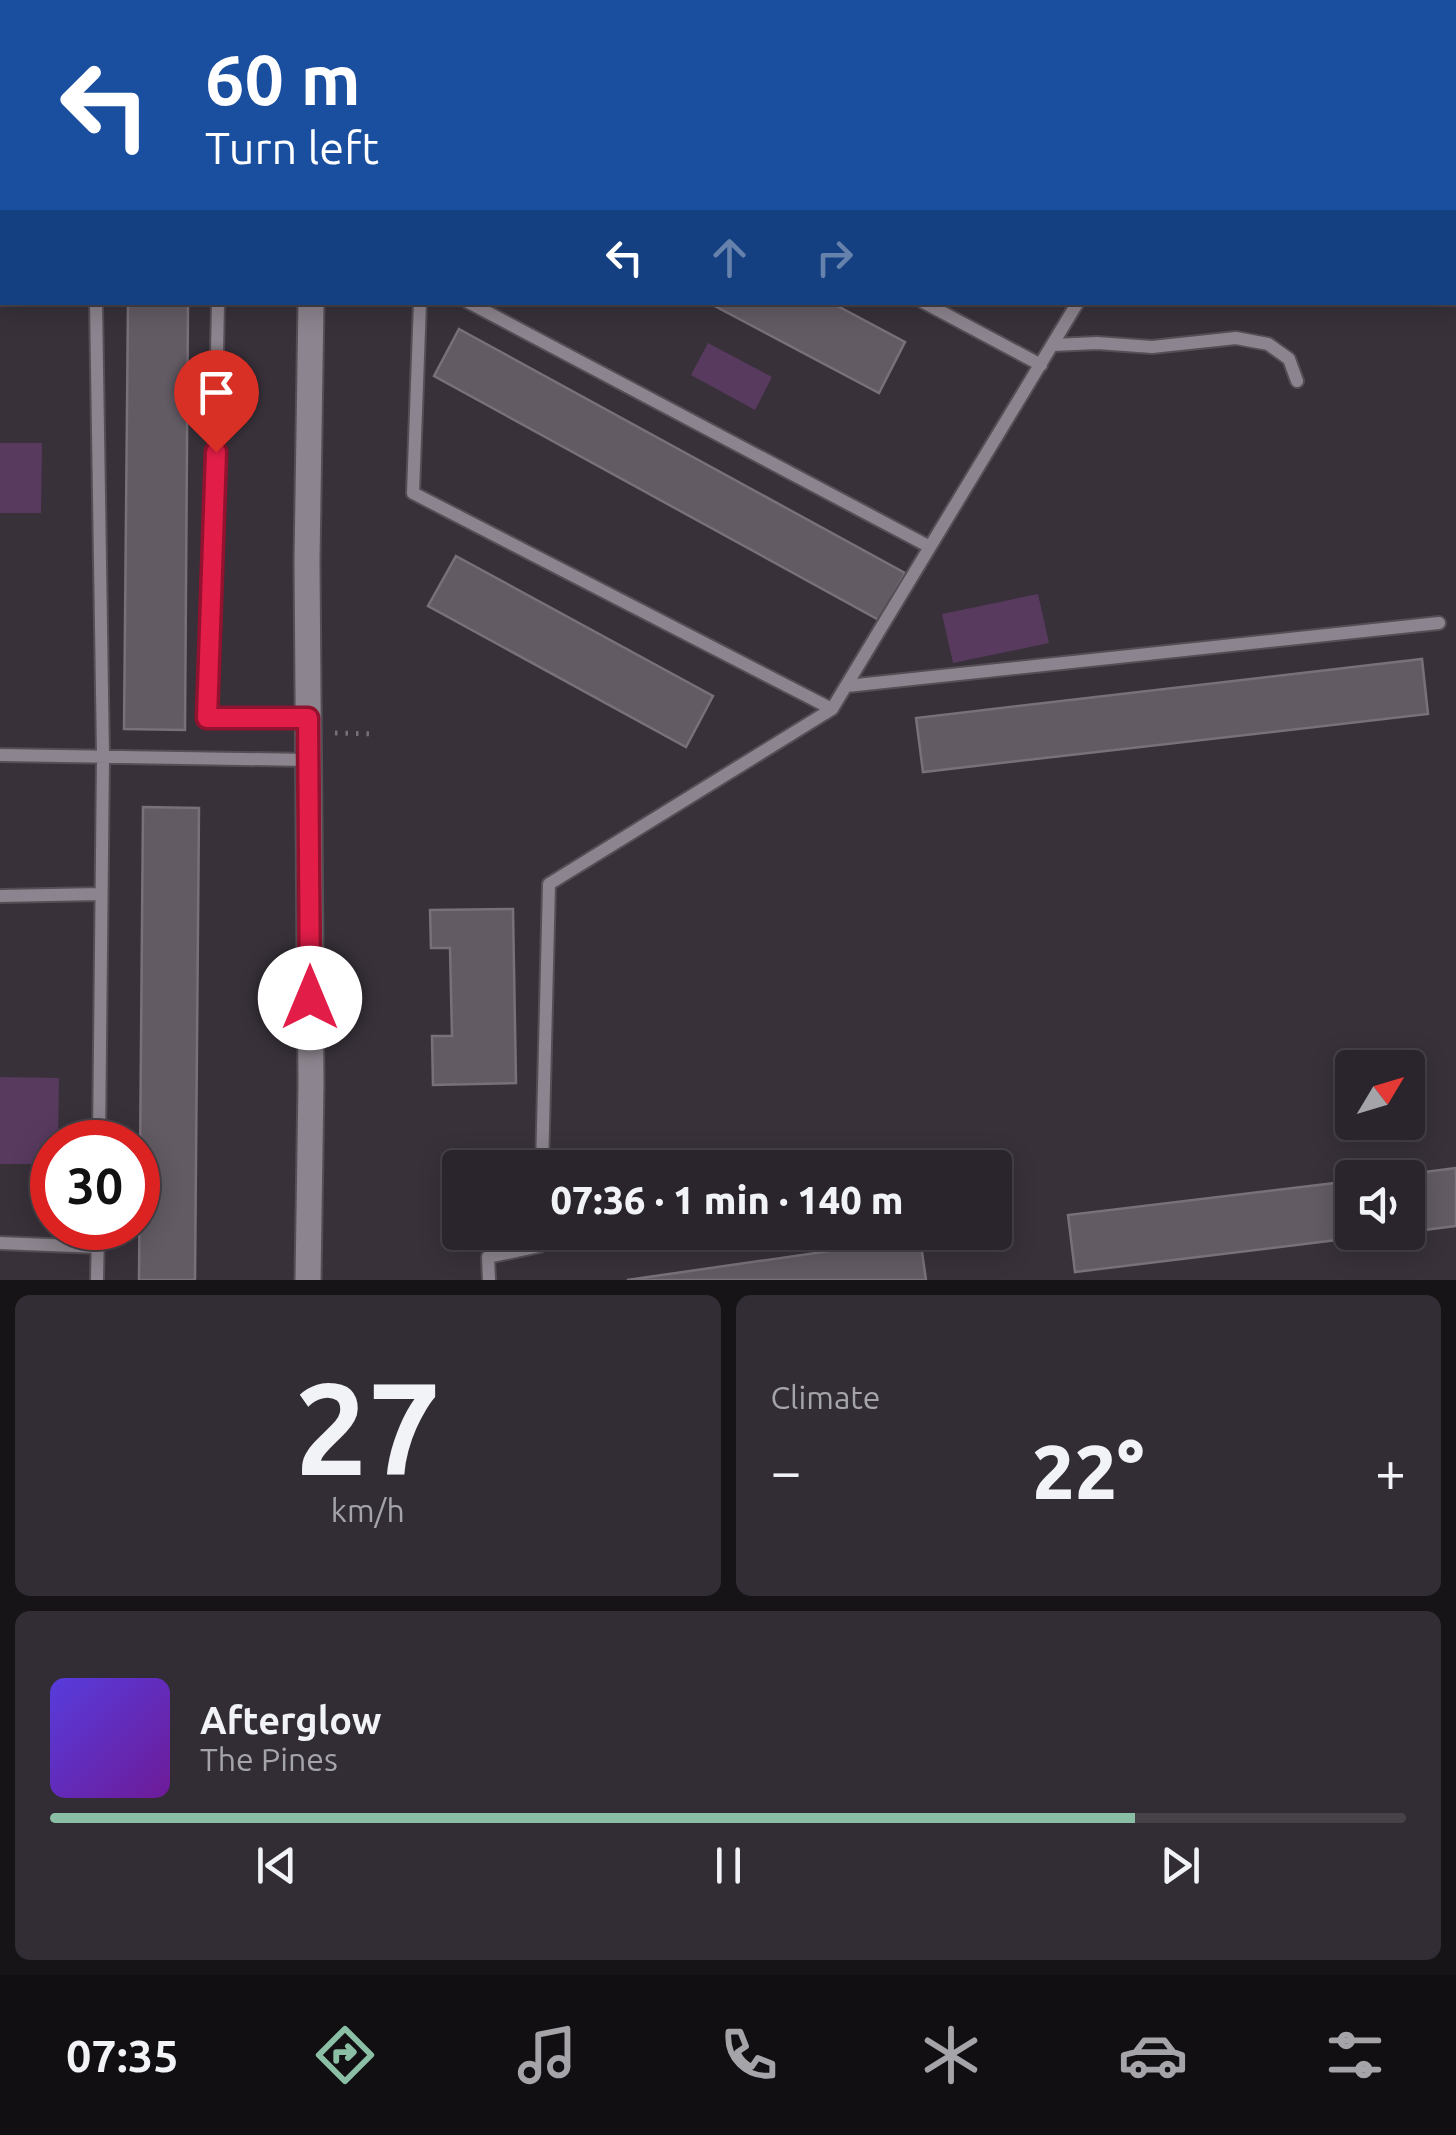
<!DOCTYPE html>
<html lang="en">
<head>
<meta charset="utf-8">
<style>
  body { margin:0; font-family:Ubuntu,sans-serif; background:#322d34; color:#f1f3f6; height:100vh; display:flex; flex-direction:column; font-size:38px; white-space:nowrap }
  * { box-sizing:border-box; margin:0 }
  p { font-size:32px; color:#a5a5a9 }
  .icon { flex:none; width:55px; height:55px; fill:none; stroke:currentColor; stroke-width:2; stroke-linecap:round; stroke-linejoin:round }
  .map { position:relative; height:1280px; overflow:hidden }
  .sheet { display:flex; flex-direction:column; gap:15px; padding:15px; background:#171418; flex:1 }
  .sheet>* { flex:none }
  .guide { position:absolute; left:0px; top:0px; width:1458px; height:305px; box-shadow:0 5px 25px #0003,0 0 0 2px #464248; background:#1a4fa0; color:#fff; overflow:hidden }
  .needle { width:65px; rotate:52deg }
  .tools { position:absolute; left:1335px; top:1050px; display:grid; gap:20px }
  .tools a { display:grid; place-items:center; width:90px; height:90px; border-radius:10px; background:#2a252c; box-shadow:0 5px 25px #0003,0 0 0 2px #464248; font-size:50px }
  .speed { position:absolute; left:30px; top:1120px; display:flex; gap:20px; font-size:50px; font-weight:700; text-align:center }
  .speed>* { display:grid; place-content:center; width:130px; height:130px; border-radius:50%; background:#2a252c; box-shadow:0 5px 25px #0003,0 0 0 2px #464248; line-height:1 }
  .speed .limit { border:15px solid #d22; background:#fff; color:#111 }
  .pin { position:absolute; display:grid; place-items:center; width:85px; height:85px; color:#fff; margin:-102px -42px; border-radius:50% 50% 50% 0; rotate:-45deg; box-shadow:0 0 10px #0007 }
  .pin .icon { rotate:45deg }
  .me { position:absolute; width:110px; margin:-55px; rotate:0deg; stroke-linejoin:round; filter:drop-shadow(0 0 8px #0008) }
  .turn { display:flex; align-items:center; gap:35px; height:210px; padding:0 40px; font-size:45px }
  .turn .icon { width:130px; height:130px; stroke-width:2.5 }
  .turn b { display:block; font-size:70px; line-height:85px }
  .lanes { display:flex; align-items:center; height:95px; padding:0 40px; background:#0003; justify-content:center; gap:50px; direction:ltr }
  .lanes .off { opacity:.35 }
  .big { font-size:75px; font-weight:800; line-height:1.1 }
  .sheet .widget { flex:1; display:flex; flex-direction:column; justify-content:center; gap:15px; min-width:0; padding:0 35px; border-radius:15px; background:#322d34 }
  .sheet .dial { align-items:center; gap:0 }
  .dial b { font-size:130px; line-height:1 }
  .song { display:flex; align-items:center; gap:30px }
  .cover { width:120px; height:120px; border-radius:15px; background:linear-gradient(135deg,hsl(250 70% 55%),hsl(280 70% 35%)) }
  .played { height:10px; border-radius:5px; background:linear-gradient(90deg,#8abfa5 80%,#464248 80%) }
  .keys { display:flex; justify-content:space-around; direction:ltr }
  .heat { display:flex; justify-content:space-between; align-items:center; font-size:55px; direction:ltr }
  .sheet .tiles { flex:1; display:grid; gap:15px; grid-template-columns:1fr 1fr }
  .widget:last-child { grid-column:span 2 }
  .trip { position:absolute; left:442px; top:1150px; width:570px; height:100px; border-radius:10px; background:#2a252c; box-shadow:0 5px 25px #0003,0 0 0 2px #464248; font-weight:800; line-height:100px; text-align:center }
  .dock { display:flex; height:160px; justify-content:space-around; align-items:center; background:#110f12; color:#a5a5a9 }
  .dock .icon { width:70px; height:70px }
  .dock .selected { color:#8abfa5 }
  .dock b { font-size:45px; color:#f1f3f6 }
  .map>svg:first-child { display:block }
</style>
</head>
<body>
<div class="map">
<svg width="1456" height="1280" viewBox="0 0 1456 1280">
  <rect width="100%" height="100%" fill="#38313a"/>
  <path fill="#583a5f" d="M708 343 772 377 755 410 691 375Z
    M0 443H42L41 513H0Z
    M1038 594 1049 643 953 663 942 614Z
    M0 1077 59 1078 58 1142H52V1164H0Z"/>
  <path fill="#625b64" stroke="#78707a" stroke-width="2.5" d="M128 302H188L185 730 124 729Z
    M707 302H830L905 342 879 393Z
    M459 329 905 573 879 620 434 376Z
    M456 556 713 696 686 747 428 606Z
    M1422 659 1428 714 923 772 916 718Z
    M143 807 199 808 195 1280H139Z
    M513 909 516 1083 433 1085 432 1036H452L450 948H431L430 910Z
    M1456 1168V1226L1408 1232V1178H1377Z
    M1352 1181V1232H1402L1075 1272 1068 1215Z
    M920 1238 926 1280H627Z"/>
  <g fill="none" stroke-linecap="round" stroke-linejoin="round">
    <g stroke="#544e55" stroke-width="16">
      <path id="lane" d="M96 2V0
        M224 2V0
        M429 2V0
        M0 122H2
        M1455 154 1456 155
        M0 278H2
        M96 302 103 756 99 1142
        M218 302 213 564 207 718H308
        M420 302 413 493 832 709
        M468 302 930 547
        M923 302 1041 365
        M1053 345 1097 343 1152 347 1236 338 1268 344 1289 359 1297 381
        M847 686 1439 623
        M0 755 308 760
        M0 896 101 894
        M542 1168 549 884 832 709 1078 302
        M0 1243 98 1247
        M97 1280 98 1228
        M489 1280 488 1257 540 1246V1232"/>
    </g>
    <g stroke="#544e55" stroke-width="29">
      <path id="street" d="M315 2V0
        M308 1280 311 1083 307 561 311 302"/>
    </g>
    <path stroke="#756f77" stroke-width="5" stroke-dasharray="2.5 8" stroke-linecap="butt" d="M335 733 375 734"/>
    <use href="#lane" stroke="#8c848e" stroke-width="12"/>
    <use href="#street" stroke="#8c848e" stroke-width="25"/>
  </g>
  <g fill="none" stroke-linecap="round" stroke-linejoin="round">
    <g stroke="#92132f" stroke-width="25">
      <path id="route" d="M216 452 207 718H308L310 998"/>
    </g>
    <use href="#route" stroke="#e11d48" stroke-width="18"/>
  </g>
</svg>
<div class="tools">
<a><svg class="needle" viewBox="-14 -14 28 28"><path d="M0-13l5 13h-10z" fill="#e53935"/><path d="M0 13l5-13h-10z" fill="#a5a5a9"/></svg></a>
<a><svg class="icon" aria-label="sound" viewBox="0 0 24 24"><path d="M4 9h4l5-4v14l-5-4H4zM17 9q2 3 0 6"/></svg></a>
</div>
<div class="speed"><div class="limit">30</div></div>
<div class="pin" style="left:216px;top:452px;background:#d93025"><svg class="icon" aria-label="arrive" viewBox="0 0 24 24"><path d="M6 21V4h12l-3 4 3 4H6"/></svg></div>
<svg class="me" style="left:310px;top:998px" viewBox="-20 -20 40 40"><circle r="19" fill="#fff"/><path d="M0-13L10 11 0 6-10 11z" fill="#e11d48"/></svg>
<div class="trip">07:36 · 1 min · 140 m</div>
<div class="guide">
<div class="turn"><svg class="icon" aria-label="left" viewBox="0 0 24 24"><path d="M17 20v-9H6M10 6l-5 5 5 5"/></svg><div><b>60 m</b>Turn left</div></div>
<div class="lanes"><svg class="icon" aria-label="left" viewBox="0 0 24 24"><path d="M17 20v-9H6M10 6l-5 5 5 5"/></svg><svg class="icon off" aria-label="ahead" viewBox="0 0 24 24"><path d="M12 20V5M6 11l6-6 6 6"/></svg><svg class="icon off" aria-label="right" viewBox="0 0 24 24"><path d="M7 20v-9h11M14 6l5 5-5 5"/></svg></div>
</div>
</div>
<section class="sheet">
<div class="tiles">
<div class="widget dial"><b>27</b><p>km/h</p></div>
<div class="widget"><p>Climate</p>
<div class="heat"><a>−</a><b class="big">22°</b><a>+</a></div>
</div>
<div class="widget">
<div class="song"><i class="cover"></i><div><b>Afterglow</b><p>The Pines</p></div></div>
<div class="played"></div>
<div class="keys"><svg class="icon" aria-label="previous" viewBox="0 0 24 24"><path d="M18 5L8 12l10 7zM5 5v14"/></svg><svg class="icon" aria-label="pause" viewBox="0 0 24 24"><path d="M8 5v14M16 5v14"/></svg><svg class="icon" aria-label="next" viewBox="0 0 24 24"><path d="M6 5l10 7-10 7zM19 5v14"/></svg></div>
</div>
</div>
</section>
<nav class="dock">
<b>07:35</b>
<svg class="icon selected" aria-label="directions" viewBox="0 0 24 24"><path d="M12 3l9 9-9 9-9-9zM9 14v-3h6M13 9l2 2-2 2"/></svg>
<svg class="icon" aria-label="music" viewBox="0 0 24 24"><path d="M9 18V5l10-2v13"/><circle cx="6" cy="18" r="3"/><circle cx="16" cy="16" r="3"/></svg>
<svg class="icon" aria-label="phone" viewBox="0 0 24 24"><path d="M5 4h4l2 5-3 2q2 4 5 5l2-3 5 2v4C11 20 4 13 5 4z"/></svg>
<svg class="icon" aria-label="climate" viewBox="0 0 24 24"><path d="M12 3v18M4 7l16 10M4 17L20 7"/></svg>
<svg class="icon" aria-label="car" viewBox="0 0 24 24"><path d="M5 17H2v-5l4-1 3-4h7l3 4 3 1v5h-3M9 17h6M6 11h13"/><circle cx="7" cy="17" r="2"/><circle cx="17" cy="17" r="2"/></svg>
<svg class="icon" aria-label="filters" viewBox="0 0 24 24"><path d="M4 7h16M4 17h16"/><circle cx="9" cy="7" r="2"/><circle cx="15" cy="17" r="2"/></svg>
</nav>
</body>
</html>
